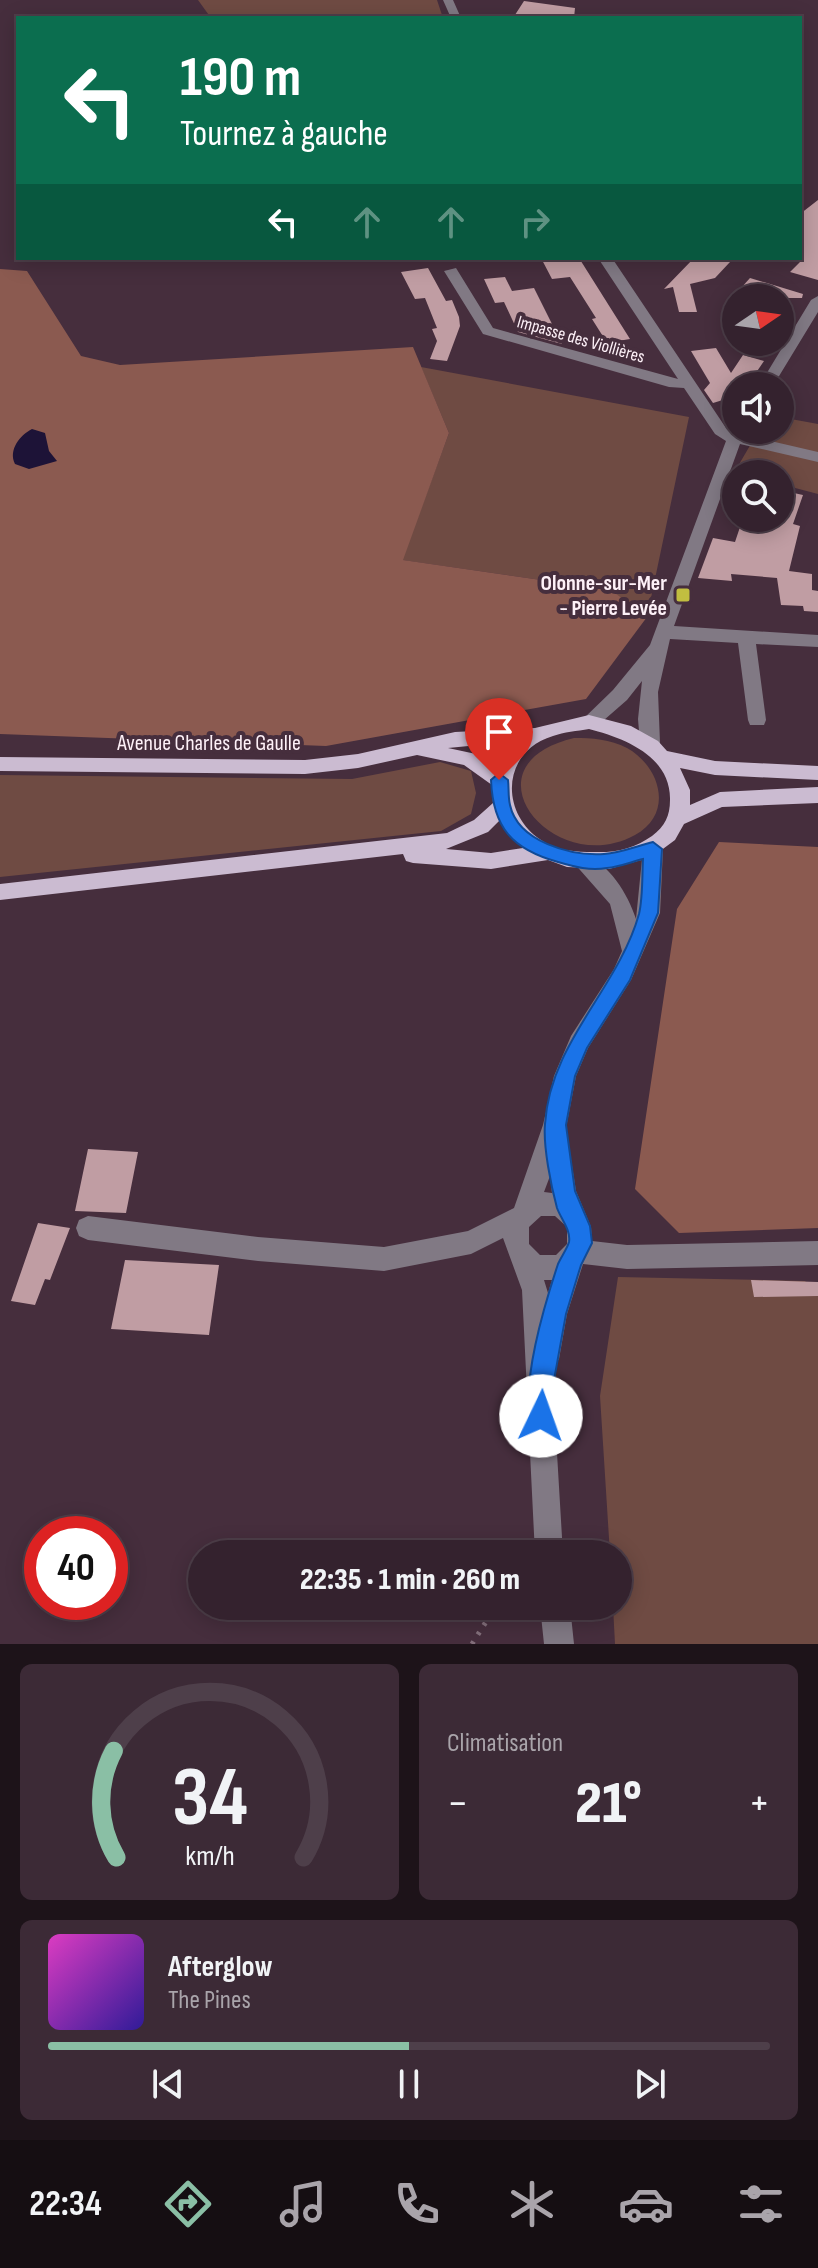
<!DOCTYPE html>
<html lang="fr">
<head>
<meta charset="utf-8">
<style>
  body { margin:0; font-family:"Sofia Sans Condensed",sans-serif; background:#3c2a36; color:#f1f3f6; height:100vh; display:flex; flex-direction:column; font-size:30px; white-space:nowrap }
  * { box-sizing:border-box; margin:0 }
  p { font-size:26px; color:#a9a4aa }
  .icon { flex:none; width:44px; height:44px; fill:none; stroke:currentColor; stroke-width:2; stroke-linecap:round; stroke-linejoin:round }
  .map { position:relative; height:1644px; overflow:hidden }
  .sheet { display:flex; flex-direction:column; gap:20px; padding:20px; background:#1d1319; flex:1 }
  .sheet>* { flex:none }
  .hud { position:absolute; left:16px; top:16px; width:786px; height:244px; border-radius:0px; box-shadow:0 4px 20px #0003,0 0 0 2px #4e3f4a; background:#0b6e4f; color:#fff; overflow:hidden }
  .needle { width:52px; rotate:77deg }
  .buttons { position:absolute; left:722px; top:284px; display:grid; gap:16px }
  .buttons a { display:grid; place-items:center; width:72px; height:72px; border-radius:50%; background:#34222e; box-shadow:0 4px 20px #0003,0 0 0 2px #4e3f4a; font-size:40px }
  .speed { position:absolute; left:24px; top:1516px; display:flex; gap:16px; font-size:40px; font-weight:700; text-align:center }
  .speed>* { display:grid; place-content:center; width:104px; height:104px; border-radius:50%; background:#34222e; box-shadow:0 4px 20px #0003,0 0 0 2px #4e3f4a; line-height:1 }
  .speed .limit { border:12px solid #d22; background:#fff; color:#111 }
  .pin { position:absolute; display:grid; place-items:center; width:68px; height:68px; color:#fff; margin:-82px -34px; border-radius:50% 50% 50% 0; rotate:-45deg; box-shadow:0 0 8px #0007 }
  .pin .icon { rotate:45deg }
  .me { position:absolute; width:88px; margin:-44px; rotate:3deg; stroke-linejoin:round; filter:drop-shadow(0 0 6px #0008) }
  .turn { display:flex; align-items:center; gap:28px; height:168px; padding:0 32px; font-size:36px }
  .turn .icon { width:104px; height:104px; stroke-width:2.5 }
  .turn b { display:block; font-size:56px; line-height:68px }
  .lanes { display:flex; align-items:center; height:76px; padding:0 32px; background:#0003; justify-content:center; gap:40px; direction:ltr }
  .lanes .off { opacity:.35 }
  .big { font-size:60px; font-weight:800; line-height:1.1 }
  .sheet .card { flex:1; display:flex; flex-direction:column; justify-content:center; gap:12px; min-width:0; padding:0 28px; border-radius:12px; background:#3c2a36 }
  .sheet .dial { align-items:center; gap:0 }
  .dial svg { height:208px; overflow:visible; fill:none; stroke:#4e3f4a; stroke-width:7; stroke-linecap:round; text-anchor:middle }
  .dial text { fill:#f1f3f6; stroke:none }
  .song { display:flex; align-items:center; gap:24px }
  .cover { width:96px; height:96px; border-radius:12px; background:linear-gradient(135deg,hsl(310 70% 55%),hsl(250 70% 35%)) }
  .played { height:8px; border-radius:4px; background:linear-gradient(90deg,#8abfa5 50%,#4e3f4a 50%) }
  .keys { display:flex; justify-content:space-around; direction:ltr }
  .heat { display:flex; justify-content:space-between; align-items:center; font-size:44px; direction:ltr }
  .sheet .tiles { flex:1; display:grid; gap:20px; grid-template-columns:1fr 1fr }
  .card:last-child { grid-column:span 2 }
  .trip { position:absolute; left:188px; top:1540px; width:444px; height:80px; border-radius:40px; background:#34222e; box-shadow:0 4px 20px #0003,0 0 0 2px #4e3f4a; font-weight:800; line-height:80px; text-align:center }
  .tabs { display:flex; height:128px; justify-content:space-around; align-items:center; background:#150e12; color:#a9a4aa }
  .tabs .icon { width:56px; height:56px }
  .tabs .selected { color:#8abfa5 }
  .tabs b { font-size:36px; color:#f1f3f6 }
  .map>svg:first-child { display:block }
</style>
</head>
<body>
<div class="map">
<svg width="818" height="1644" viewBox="0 0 818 1644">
  <rect width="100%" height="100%" fill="#462e3d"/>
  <path fill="#6f4b43" d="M198 0H437L443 18H211Z
    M421 367 689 417 647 617 610 590 402 560 449 433Z
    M780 417 818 424V494L780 484V474L734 473 759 430H780Z
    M574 738C592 738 610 739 627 748 661 767 674 814 635 835 553 880 460 765 574 738Z
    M440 762 471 771 476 793 471 814 441 831 0 877V775L352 779Z
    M618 1277 805 1281 812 1289H818V1644H615L613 1606H618V1554H610L600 1396Z"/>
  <path fill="#8b5a50" d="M0 269 27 271 81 356 120 365 413 347 449 433 403 560 611 590 647 617 586 699 326 746 0 734Z
    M719 842 818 847V1228L679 1233 635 1189 677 909Z"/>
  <path fill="#1d1337" d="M32 429 45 433 49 451 57 461 29 469 15 464C8 450 20 435 32 429Z"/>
  <path fill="#c09da3" d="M524 1 575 8 574 18H513Z
    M818 200V280L790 272 800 262V214Z
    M541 258H579L630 339 612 342 609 338H604L592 319 596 318 570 277 552 279Z
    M694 258H717L730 262 715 278 690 284 697 312H679L673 287 664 289Z
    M428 268 446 301 452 300 459 317 460 326 447 361 430 359 437 341 432 329 437 328 425 298 415 299 401 272Z
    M505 277 512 291 534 288 562 344 518 332 504 302 495 303 484 279Z
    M750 278 803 294 802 298H732Z
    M716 348 731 373 743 355 764 361 747 386H736V396L713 403 704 390 710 383 691 351Z
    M780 490 803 495 793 524 800 526 789 571 812 574V590L818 591V612L804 611 803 606 781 605 777 578 731 574 732 581 698 578 713 538 735 542 743 518H780Z
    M88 1149 138 1152 126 1213 75 1211Z
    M38 1223 70 1228 50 1280 45 1279 35 1305 11 1301Z
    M125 1260 219 1265 209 1335 111 1329Z
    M751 1280 818 1282V1296L754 1297Z"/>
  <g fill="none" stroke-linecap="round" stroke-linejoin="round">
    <path stroke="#836f7b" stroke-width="5" stroke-dasharray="3 8" stroke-linecap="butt" d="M472 1644 496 1606"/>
    <path fill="#817984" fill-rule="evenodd" d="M443 0H453L461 18H451Z
      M598 258H612L726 428 731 432 736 426V430H748L745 435 818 452V462L740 444 674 626 818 635V647L756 644 766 720 764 725H750L748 720 738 643 670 639 658 692 660 743 657 748 650 750 640 743 638 719 642 681 627 700 596 727H582L580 722 613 690 650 645 726 441 715 434 684 388 669 387 483 334 444 271 456 268 493 328 678 379Z
      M818 296V312L773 386H759L811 300Z
      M653 841 660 843 663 849 660 913 631 980 588 1048 576 1076 566 1128 576 1191 591 1227 592 1241 627 1245 818 1241V1265L627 1269 583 1264 567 1314 559 1359 552 1369 563 1554H535L522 1290 503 1238 471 1254 384 1271 258 1261 88 1240 79 1236 76 1228 79 1220 88 1216 258 1237 384 1247 468 1231 514 1208 543 1125 554 1076 571 1036 614 969 622 951 610 904 573 862 576 856 583 854C609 863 628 894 636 919L643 849 646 843ZM550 1176 552 1193 544 1192ZM541 1216H555L567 1227V1244L556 1255H540L529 1244V1227ZM544 1280H552L548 1293Z
      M540 1606H570L574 1644H544Z"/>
    <path fill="#cbbbd1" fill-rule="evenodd" d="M589 715 631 726 658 741 667 751 715 761 818 766V780L715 775 680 768 690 790V805L720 792 818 787V803L722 807 684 824 675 840 652 857 609 869 567 867 548 860 491 869 413 863 406 861 403 854 0 900V884L447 833 474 820 493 803 492 785 464 765 417 755 358 768 305 774 0 771V757L305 760 358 754 455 732 535 728ZM589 729C624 738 671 756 670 800 670 816 665 826 652 836 635 848 616 853 594 852 576 852 557 851 541 840 499 812 502 751 553 736 564 732 577 731 589 729ZM511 742 495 767 476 754 448 748ZM500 820 505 830 523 848 491 853 446 849 488 832Z"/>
  </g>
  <path fill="#1a73e8" stroke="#114b97" stroke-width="2" d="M499 773 508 780C509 788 508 797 510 805 518 842 571 856 604 854 620 853 637 846 653 842L662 849 658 913 630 980 587 1048 575 1076 566 1125 575 1191 590 1226 592 1243 581 1265 566 1314 552 1391 553 1416 550 1424 541 1428 533 1424C518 1390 546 1300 558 1264 561 1257 567 1249 569 1242 571 1230 561 1219 557 1208 551 1186 543 1146 545 1124 550 1042 618 989 639 914 643 897 642 876 643 859 631 862 619 867 607 868 590 871 575 867 558 862 512 849 493 828 491 780Z"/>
  <rect fill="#c1be40" stroke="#462e3d" stroke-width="3" x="675" y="587" width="16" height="16" rx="4"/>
  <g text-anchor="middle" stroke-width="8" stroke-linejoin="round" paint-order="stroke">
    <g font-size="18" fill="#fef1f8" stroke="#462e3d">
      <text transform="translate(581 339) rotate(16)" y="6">Impasse des Viollières</text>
    </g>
    <g font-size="22" font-weight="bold" fill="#fef1f8" stroke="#462e3d" text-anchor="end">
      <text x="667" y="590">Olonne-sur-Mer<tspan x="667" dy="25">- Pierre Levée</tspan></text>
    </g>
    <g font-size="22" fill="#fef1f8" stroke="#462e3d">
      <text x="209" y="750">Avenue Charles de Gaulle</text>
    </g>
  </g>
</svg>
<div class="buttons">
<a><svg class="needle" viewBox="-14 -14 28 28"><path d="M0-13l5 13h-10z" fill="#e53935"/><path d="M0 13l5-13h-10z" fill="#a9a4aa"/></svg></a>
<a><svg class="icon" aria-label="sound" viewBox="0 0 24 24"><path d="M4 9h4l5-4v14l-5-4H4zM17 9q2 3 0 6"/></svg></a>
<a><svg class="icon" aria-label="search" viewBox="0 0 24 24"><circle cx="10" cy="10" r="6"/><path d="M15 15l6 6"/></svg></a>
</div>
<div class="speed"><div class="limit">40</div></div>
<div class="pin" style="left:499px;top:780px;background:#d93025"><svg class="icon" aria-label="arrive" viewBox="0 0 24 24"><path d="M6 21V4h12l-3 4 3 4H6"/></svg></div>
<svg class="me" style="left:541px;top:1416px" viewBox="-20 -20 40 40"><circle r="19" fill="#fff"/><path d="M0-13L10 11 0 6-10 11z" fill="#1a73e8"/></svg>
<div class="trip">22:35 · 1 min · 260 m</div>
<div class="hud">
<div class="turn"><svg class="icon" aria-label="left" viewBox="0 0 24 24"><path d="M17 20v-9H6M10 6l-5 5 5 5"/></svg><div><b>190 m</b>Tournez à gauche</div></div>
<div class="lanes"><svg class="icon" aria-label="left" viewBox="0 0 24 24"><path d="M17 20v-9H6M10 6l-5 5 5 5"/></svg><svg class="icon off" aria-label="ahead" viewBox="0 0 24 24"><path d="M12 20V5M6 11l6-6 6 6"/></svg><svg class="icon off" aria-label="ahead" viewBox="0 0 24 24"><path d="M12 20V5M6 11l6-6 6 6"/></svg><svg class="icon off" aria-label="right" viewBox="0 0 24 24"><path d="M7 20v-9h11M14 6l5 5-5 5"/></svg></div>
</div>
</div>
<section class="sheet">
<div class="tiles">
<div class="card dial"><svg viewBox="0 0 100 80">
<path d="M14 69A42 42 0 1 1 86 69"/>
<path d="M14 69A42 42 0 0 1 13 28" stroke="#8abfa5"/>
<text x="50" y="56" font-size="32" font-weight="700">34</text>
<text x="50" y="72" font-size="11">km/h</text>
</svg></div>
<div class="card"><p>Climatisation</p>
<div class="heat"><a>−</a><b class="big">21°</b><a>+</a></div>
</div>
<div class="card">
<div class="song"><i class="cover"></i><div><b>Afterglow</b><p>The Pines</p></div></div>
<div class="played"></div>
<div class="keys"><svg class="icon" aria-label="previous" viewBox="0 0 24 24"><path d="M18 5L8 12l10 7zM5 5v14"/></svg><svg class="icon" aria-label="pause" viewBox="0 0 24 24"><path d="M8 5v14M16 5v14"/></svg><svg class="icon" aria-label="next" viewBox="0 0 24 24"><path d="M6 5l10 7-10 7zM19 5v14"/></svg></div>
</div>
</div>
</section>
<nav class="tabs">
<b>22:34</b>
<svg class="icon selected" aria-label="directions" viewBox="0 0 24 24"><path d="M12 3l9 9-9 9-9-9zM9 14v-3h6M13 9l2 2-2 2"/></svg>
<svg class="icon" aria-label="music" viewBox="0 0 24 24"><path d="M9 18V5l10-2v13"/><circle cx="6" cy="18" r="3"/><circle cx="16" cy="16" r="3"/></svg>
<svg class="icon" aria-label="phone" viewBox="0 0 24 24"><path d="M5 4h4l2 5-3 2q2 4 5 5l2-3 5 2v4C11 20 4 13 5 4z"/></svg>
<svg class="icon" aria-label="climate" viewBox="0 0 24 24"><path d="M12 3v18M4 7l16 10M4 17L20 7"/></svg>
<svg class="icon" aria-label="car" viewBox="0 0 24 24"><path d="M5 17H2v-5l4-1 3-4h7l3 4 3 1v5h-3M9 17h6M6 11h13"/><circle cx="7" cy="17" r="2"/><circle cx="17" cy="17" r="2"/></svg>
<svg class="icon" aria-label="filters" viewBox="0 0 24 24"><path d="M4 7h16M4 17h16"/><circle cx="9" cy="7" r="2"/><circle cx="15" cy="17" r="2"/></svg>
</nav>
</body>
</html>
